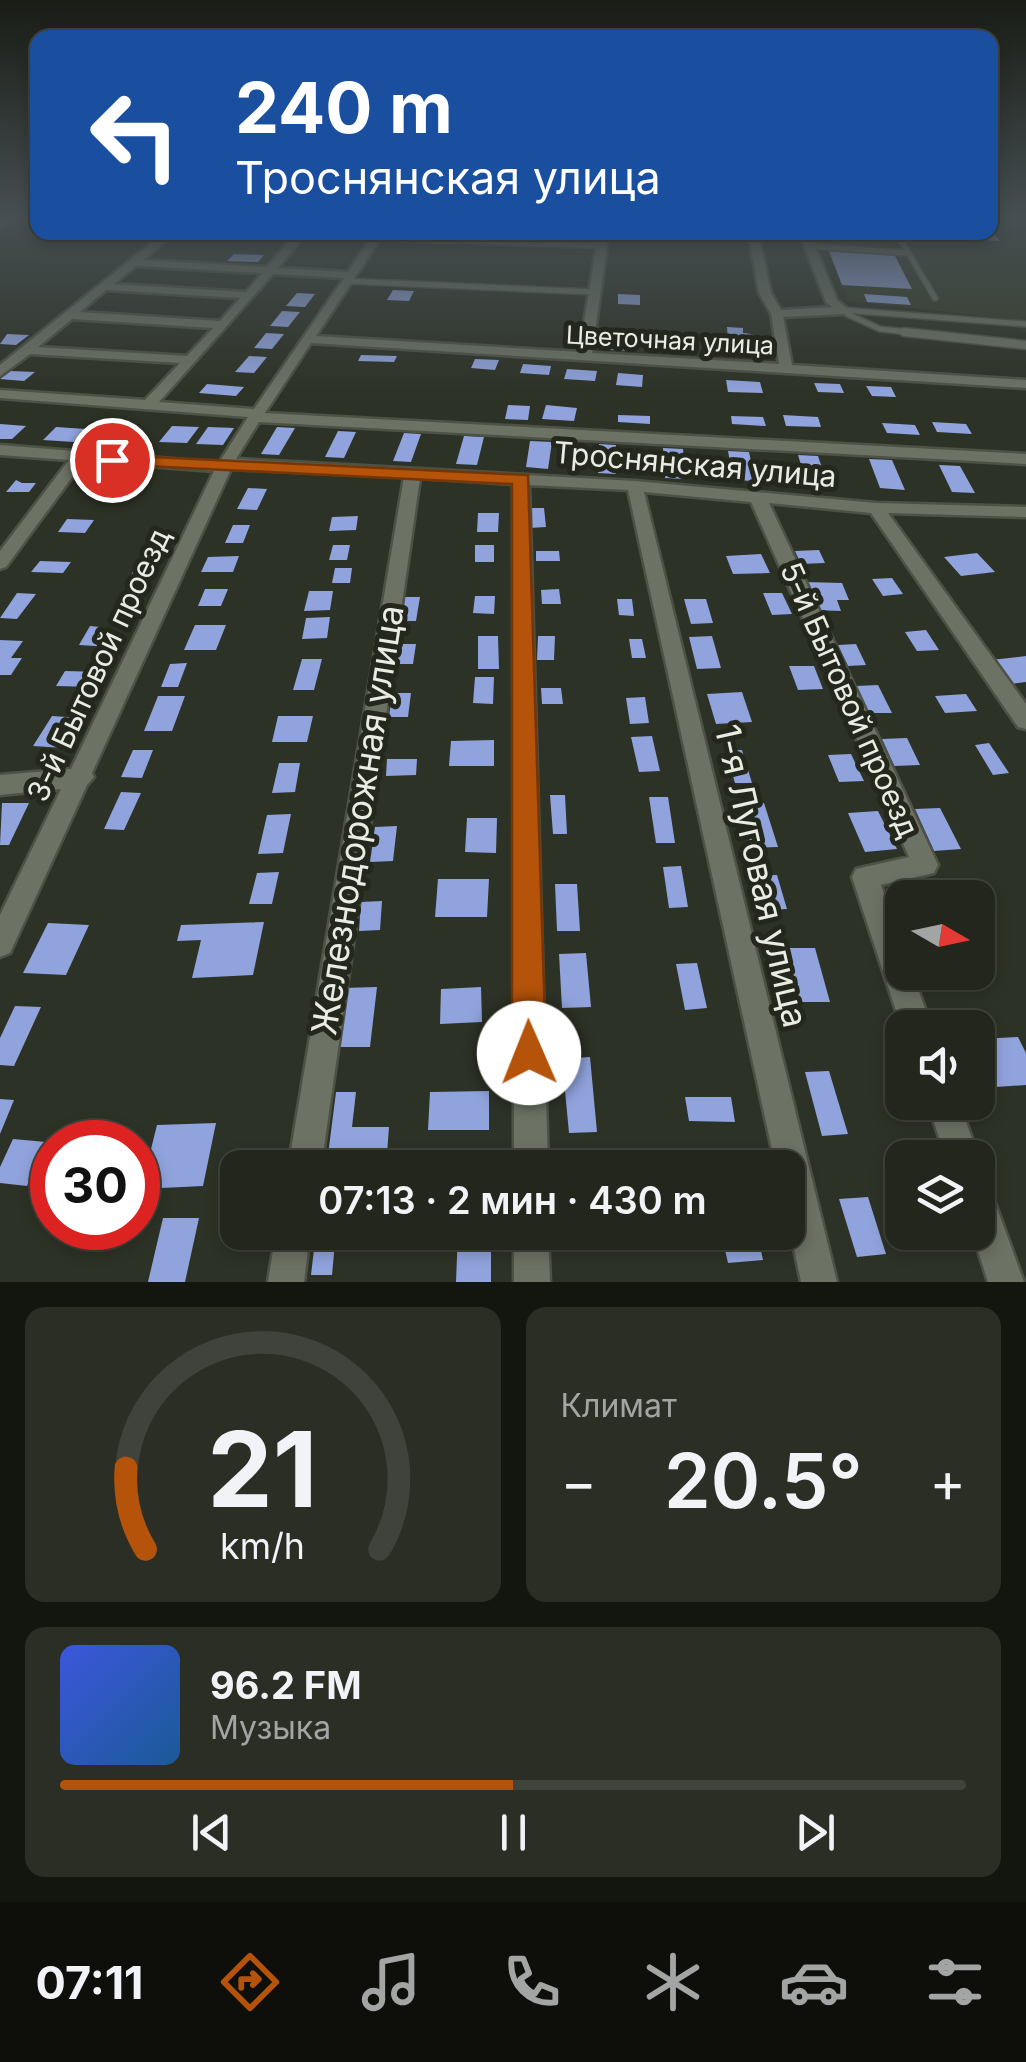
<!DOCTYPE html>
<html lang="ru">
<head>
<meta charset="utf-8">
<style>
  body { margin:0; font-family:Inter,sans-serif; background:#2a2e25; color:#f1f3f6; height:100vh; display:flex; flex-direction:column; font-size:38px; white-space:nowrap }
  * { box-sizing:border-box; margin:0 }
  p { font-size:32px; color:#a2a5a3 }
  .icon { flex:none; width:55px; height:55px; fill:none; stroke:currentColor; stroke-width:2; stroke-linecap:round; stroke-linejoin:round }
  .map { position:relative; height:1282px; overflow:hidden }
  .details { display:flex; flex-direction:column; gap:25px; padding:25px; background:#13150f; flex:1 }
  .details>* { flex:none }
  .top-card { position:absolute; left:30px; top:30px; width:968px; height:210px; border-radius:20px; box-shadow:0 5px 15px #0003,0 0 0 2px #3f433b; background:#1a4fa0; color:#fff; overflow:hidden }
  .needle { width:65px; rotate:99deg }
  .buttons { position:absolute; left:885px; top:880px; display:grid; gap:20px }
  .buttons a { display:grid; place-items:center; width:110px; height:110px; border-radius:20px; background:#22261c; box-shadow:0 5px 15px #0003,0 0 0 2px #3f433b; font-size:50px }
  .speed { position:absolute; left:30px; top:1120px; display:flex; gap:20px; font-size:50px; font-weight:700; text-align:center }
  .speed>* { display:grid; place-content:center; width:130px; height:130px; border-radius:50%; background:#22261c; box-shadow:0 5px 15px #0003,0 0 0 2px #3f433b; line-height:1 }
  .speed .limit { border:15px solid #d22; background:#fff; color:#111 }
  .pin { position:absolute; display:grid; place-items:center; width:85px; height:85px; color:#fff; margin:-42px; border:5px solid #fff; border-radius:50%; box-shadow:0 2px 10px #0007 }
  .me { position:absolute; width:110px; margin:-55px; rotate:359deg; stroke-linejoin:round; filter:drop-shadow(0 0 8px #0008) }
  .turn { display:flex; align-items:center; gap:35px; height:210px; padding:0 40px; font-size:45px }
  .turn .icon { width:130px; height:130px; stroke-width:2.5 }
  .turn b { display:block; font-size:70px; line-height:85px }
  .big { font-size:75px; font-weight:600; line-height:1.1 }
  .details .tile { flex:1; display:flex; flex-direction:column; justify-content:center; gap:15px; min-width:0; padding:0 35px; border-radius:20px; background:#2a2e25 }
  .details .dial { align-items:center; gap:0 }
  .dial svg { height:260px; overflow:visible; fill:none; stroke:#3f433b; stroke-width:7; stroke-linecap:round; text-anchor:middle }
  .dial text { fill:#f1f3f6; stroke:none }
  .song { display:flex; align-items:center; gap:30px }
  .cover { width:120px; height:120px; border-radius:15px; background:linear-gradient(135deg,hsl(230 70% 55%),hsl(210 70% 35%)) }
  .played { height:10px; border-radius:5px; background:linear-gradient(90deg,#b45309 50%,#3f433b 50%) }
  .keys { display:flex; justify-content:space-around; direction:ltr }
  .heat { display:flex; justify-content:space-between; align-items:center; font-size:55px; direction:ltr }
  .details .tiles { flex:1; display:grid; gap:25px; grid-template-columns:1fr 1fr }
  .tile:last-child { grid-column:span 2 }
  .trip { position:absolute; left:220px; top:1150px; width:585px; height:100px; border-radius:20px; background:#22261c; box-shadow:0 5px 15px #0003,0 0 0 2px #3f433b; font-weight:600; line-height:100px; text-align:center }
  .tab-bar { display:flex; height:160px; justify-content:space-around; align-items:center; background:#0e0f0b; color:#a2a5a3 }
  .tab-bar .icon { width:70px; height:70px }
  .tab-bar .current { color:#b45309 }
  .tab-bar b { font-size:45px; color:#f1f3f6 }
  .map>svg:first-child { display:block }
</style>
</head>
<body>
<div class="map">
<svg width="1026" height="1282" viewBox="0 0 1026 1282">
  <rect width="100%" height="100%" fill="#2d3226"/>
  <path fill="#343b28" d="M990 217H1026V332L1019 331 1011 319 848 301 829 252 812 233 990 232Z"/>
  <path fill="#90a3dc" d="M917 232H993L1000 241 919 237Z
    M829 251 894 254 912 289 842 285Z
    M234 254 264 255 258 262 227 261Z
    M393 290 414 291 409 301 387 300Z
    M297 293 315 294 305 307 286 306Z
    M618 294 640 295V305L618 304Z
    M864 294 907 297 911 305 867 302Z
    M282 311 300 312 288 327 270 326Z
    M727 327 743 328V333L751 334V342L728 341Z
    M266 333 284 334 272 349 254 348Z
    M7 334 29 335 16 345 0 344Z
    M611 337 633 338V351L610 350Z
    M361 355 397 356 394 362 358 361Z
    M249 356 267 357 254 373 235 372Z
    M475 359 499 360 495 370 471 368Z
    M523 364 551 366 549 375 520 373Z
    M567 369 597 371 595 381 564 379Z
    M11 371 35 372 24 381 0 379Z
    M618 373 643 375 642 387 616 385Z
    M726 380 760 382 763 393 728 392Z
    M814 383 840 384 844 393 818 392Z
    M207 384 244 387 236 396 199 393Z
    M866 386 891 387 896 397 872 396Z
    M508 405 530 406 528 420 505 419Z
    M546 405 577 408 574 421 542 419Z
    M618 415 650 416V424L618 422Z
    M783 415 818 417 821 427 786 426Z
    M731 416 763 417 766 426 732 424Z
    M932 422 966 424 972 434 937 432Z
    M882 423 915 425 920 435 887 433Z
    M0 424 26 426 12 439H0Z
    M172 426 199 427 187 443 159 442Z
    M56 427 86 429 74 442 43 440Z
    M208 427 234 428 223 445 196 444Z
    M277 427 295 428 279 455 261 454Z
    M110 430 141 432 132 444 100 442Z
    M338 431 356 432 344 458 325 457Z
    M404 433 421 434 411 462 393 461Z
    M464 436 484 437 477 465 456 464Z
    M530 441 552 442 548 469 526 467Z
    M599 444 616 445V474L598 473Z
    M663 448 683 449 686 479 665 478Z
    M728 451 749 452 755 481 733 480Z
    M798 455 818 456 828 486 807 485Z
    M869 459 892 460 905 490 880 488Z
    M939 465 960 466 975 493 952 492Z
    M16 480 22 483H36L29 492H6Z
    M93 485 120 486 113 496 86 495Z
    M248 488 267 489 257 510 237 509Z
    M527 508H544L546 527 529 528Z
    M478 513H499L498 532H477Z
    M358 516 356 530 329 531 332 517Z
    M67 519 94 520 85 533 58 532Z
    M233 525H250L243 543H225Z
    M333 545H350L347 560H329Z
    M475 545H494V562H475Z
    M819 550 825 563 801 564 795 551Z
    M147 551 165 553 146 582 127 581Z
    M536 551H559L560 561H536Z
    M977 553 995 572 961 576 944 557Z
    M761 554 770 573 733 574 726 556Z
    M239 556 233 572H201L208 557Z
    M40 561 71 562 63 573 31 572Z
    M335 568H352L350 583H332Z
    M892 578 903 594 883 596 872 579Z
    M805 582 842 583 849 600H837L841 611 815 610Z
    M205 589H228L221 606H198Z
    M559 589 561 604H542L541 590Z
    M309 591H333L330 610 304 611Z
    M17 593 36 594 17 619 0 618Z
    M124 593 138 594 127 611 112 610Z
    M763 593H782L792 614 772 615Z
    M475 596H495L494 614 473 613Z
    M405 597H420L416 621H401Z
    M617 599H632L634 616 619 615Z
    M684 599H706L713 623 691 624Z
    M330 617 327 638 302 639 306 618Z
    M195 625H226L216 650H184Z
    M90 626 100 627 96 634 118 635 111 647 79 645Z
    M926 630 939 650 917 651 905 632Z
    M478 636H498L499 669H478Z
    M538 636H555L554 660H537Z
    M712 636 721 668 697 669 689 637Z
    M629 639H642L646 658H632Z
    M0 640 23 641 11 658H22L11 675H0Z
    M400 644H416L413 664H397Z
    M856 644 866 665 848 666 838 645Z
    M1026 656V682L1011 684 991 660Z
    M302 659H322L314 690H293Z
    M187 663 178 687H161L170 664Z
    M789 666H814L823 689 798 690Z
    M65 671 103 672 94 687 56 686Z
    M475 677H494L493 704 473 703Z
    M878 685 892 713H868L856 686Z
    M541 688H561L563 704H542Z
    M742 692 752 722 716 724 707 694Z
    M392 693H411L408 717H389Z
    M966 694 977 711 945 713 935 696Z
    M158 696H185L172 731H144Z
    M645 697 649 723 630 724 626 698Z
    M52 716 82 718 65 748 33 746Z
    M278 716H313L307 742H272Z
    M652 736 660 771 639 772 631 737Z
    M907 738 920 765 894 766 882 739Z
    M494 740V766H449L451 741Z
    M989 743 1009 773 993 775 975 745Z
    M133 750H153L142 778 121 777Z
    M742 750 752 783H735L726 751Z
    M851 754 864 781 839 782 828 755Z
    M387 759H417L416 775 386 776Z
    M279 763H300L295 792 272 793Z
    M121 792 141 793 124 830 104 829Z
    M550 795H565L567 834H553Z
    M649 797H668L675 843H656Z
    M2 803H29L9 845H0Z
    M739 803H764L778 847 752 848Z
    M940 808 961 849 934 851 915 809Z
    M878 811 897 849 865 852 848 813Z
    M291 814 283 853 258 854 267 815Z
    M467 818H497L496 853 465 852Z
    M397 826 393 861 370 862 375 827Z
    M681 866 688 907 669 908 663 867Z
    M279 872 272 904H249L257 873Z
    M759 875H777L787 909 769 910Z
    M438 879H489L487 917H435Z
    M555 884H577L580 931H557Z
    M947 886 953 898H904L900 889Z
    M382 901 380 930 359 931 361 902Z
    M264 922 253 975 192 978 201 940 177 941 181 925Z
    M48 923 89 925 66 975 23 973Z
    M774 948H815L830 1002H787Z
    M586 953 591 1007 562 1008 559 954Z
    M697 963 707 1008 685 1010 676 964Z
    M377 987 370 1047H335L343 988Z
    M481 987 482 1022 440 1024 441 989Z
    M15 1006 41 1007 14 1066 0 1065V1038Z
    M1018 1037 1026 1053V1085L980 1088 978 1039Z
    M590 1057 597 1132 569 1133 562 1059Z
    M829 1071 848 1134 822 1136 805 1072Z
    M489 1091V1130H428L430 1092Z
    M336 1092H356L352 1127H389L387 1154 328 1155Z
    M685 1097H731L735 1122 689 1121Z
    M0 1099 14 1100 0 1134Z
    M216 1123 203 1186 141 1189 157 1125Z
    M13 1139 46 1142 27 1186 0 1183V1167Z
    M868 1197 886 1254 857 1257 839 1199Z
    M163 1218H199L185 1282H148Z
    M316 1232H336L332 1275H311Z
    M458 1232H491V1282H456Z
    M571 1232H618L619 1250 572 1251Z
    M721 1232H757L763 1260 728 1263Z"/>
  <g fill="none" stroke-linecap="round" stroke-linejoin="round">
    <g stroke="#4d5146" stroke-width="8">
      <path id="service-far1" d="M896 232 935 298
        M376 238 602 246
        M809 246 908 253
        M346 281 595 292
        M843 310 1026 324
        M847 314 880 329 926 334"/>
    </g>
    <g stroke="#4d5146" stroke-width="11">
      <path id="service" d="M904 332 1026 345"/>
    </g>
    <g stroke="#4d5146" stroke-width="5">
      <path id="minor" d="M9 217H21L0 227V220Z
        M165 232H177L143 260 267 267 292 238 286 232H298L303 238 278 268 348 272 375 232H385L316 336 579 352 599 232H609L592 353 779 364 771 314 759 293 748 232H758L771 293 781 310 832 307 826 302 799 232H809L837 300 849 310 843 314 783 317 792 365 1026 380V388L311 343 265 413 1026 454V464L259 422 236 459 635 481 876 503 1026 507V517L888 513 1026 704V729L1018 727 871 513 769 503 938 865 934 873 881 885 902 946V972H912L932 1028 902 1029 852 877 856 869 909 857 751 502 644 492 837 1282H801L788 1220V1168H776L628 490 529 485 548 1168H514L513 484 420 478 321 1168H288L404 477 231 469 92 773 94 777 87 785 10 953 0 957V915L61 789 0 795V775L71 769 214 471 84 461 6 567 0 569V551L69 460 0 455V445L209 462 220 461 248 417 0 398V390L145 400 180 363 30 354 0 376V365ZM136 266 262 273 246 292 114 284ZM273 274 344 278 254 409 159 402ZM106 290 240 298 220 321 80 312ZM72 319 213 328 187 356 38 347Z
        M927 1102H959L979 1158 978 1163V1158H946Z
        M978 1184 990 1189 1024 1282H988L972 1232H978Z
        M276 1232H310L304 1282H268Z
        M514 1232H548L550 1282H514Z"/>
    </g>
    <use href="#service-far1" stroke="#6c7264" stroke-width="5"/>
    <use href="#service" stroke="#6c7264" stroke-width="8"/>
    <use href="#minor" fill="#6c7264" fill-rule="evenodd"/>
  </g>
  <linearGradient id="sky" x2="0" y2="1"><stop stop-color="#191c15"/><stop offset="0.55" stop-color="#464f52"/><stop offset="1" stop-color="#464f52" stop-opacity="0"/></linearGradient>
  <rect width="1026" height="396" fill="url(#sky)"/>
  <path fill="#b45309" stroke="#753606" stroke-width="2.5" d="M112 455 528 475 546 1053 541 1065 529 1070 517 1065 512 1053V484L105 464V456Z"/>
  <g text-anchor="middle" stroke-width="10" stroke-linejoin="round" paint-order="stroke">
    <g font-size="25" fill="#e9ece4" stroke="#24281c">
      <text transform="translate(670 340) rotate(3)" y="9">Цветочная улица</text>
    </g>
    <g font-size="30" fill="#e9ece4" stroke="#24281c">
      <text transform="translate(695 465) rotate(5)" y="10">Троснянская улица</text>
      <text transform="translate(99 665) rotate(-65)" y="10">3-й Бытовой проезд</text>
      <text transform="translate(849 700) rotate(66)" y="10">5-й Бытовой проезд</text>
    </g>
    <g font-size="35" fill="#e9ece4" stroke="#24281c">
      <text transform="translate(358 820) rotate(-81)" y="12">Железнодорожная улица</text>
      <text transform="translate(761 876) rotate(77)" y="12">1-я Луговая улица</text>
    </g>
  </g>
</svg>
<div class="buttons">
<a><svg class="needle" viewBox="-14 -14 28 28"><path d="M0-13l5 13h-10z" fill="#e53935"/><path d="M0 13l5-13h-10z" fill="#a2a5a3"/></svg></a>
<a><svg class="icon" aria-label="sound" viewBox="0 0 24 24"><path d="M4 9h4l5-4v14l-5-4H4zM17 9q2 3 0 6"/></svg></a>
<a><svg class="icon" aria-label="layers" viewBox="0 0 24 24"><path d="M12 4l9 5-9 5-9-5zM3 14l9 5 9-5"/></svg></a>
</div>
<div class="speed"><div class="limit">30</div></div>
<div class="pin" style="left:112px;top:460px;background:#d93025"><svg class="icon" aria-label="arrive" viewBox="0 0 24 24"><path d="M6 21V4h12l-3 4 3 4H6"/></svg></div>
<svg class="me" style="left:529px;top:1053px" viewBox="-20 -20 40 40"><circle r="19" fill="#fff"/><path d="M0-13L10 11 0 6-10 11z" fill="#b45309"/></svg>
<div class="trip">07:13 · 2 мин · 430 m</div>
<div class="top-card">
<div class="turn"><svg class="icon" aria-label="left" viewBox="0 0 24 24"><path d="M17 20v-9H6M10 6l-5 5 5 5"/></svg><div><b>240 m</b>Троснянская улица</div></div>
</div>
</div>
<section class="details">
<div class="tiles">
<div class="tile dial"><svg viewBox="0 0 100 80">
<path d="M14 69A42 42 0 1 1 86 69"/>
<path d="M14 69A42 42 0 0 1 8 44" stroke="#b45309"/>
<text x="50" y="56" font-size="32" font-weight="700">21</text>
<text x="50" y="72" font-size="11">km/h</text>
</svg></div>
<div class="tile"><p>Климат</p>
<div class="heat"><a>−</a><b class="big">20.5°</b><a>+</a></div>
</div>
<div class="tile">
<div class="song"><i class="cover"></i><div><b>96.2 FM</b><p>Музыка</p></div></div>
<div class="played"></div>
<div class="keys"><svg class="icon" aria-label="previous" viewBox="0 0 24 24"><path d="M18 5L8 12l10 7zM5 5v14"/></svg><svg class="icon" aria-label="pause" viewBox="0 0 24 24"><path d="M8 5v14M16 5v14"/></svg><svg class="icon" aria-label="next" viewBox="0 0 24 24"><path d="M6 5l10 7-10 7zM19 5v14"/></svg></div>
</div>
</div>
</section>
<nav class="tab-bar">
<b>07:11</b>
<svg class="icon current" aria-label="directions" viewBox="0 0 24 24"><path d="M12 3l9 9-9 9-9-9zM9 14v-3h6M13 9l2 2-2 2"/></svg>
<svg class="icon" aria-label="music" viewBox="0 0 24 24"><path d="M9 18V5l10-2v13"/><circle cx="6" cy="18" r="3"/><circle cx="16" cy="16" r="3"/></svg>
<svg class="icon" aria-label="phone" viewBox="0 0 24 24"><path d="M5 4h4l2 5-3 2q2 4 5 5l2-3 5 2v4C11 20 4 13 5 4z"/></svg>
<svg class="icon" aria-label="climate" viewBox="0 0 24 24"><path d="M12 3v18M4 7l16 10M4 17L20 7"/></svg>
<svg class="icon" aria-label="car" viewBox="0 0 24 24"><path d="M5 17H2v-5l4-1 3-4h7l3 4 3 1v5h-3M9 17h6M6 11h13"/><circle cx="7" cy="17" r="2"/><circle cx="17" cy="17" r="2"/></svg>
<svg class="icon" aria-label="filters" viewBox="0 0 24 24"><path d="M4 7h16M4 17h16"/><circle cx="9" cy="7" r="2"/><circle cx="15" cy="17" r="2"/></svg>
</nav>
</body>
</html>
